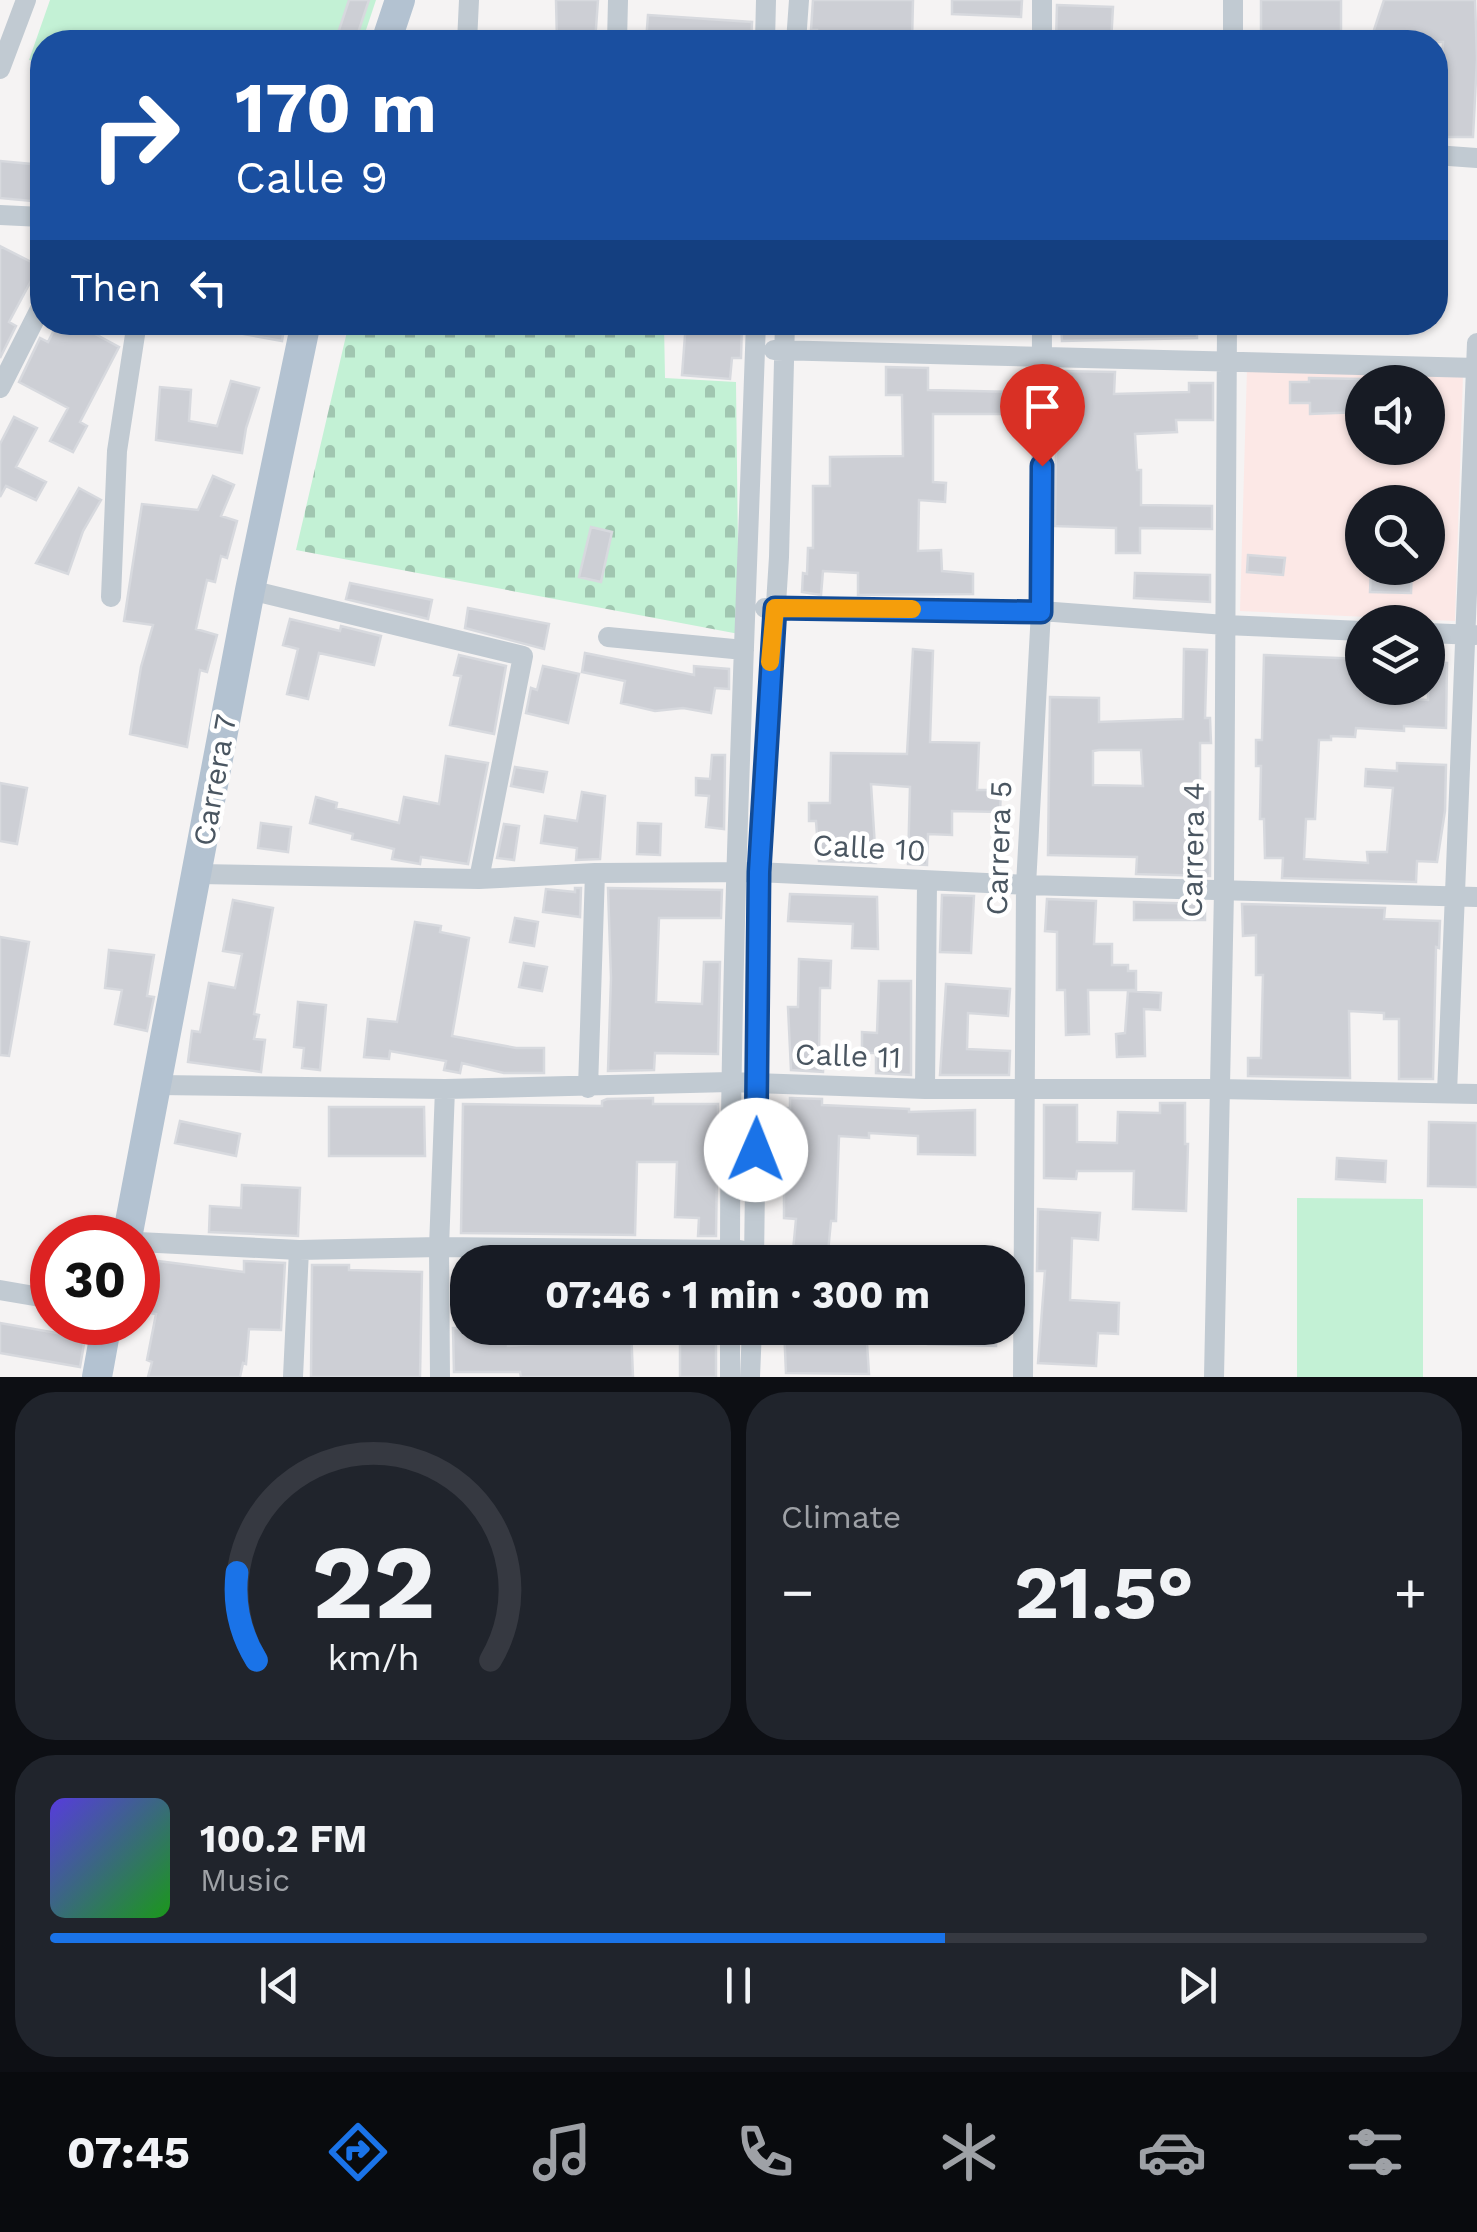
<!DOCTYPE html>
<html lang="en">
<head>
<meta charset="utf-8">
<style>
  body { margin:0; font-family:"Work Sans",sans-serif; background:#20242c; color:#f1f3f6; height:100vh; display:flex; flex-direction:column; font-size:38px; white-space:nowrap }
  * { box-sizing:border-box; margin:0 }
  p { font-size:32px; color:#9ea1a6 }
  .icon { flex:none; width:55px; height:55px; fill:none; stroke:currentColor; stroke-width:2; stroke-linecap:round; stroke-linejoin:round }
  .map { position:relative; height:1377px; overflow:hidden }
  .panel { display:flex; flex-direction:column; gap:15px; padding:15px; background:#0d0f14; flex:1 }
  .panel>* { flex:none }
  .guide { position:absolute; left:30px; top:30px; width:1418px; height:305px; border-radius:40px; box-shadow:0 2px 8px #0004; background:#1a4fa0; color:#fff; overflow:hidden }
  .controls { position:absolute; left:1345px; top:365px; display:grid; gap:20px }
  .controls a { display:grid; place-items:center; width:100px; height:100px; border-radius:50%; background:#171b24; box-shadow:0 2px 8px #0004; font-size:50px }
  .speed { position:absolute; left:30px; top:1215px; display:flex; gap:20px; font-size:50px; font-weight:700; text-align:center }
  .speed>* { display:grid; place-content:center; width:130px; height:130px; border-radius:50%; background:#171b24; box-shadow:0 2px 8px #0004; line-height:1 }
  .speed .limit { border:15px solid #d22; background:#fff; color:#111 }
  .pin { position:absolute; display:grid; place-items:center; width:85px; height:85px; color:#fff; margin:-102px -42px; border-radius:50% 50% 50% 0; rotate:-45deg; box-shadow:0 0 10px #0007 }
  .pin .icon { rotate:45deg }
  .me { position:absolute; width:110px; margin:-55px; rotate:1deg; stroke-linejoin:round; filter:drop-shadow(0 0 8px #0008) }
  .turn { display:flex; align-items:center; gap:35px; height:210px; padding:0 40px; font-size:45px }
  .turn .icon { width:130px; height:130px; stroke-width:2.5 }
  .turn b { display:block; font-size:70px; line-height:85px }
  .then { display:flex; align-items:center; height:95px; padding:0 40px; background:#0003; gap:20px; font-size:38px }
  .big { font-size:75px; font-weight:700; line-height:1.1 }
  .panel .widget { flex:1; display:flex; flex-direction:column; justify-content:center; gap:15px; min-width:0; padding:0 35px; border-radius:40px; background:#20242c }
  .panel .dial { align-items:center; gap:0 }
  .dial svg { height:260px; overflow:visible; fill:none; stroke:#363941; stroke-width:7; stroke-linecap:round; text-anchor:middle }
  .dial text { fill:#f1f3f6; stroke:none }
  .song { display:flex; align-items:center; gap:30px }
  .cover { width:120px; height:120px; border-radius:15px; background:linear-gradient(135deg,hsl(250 70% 55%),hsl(120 70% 35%)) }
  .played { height:10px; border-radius:5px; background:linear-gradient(90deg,#1a73e8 65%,#363941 65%) }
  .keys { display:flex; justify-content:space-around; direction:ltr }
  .heat { display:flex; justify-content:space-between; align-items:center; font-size:55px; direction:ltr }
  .panel .tiles { flex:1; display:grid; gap:15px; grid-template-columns:1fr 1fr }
  .widget:last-child { grid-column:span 2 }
  .trip { position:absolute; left:450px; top:1245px; width:575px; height:100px; border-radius:40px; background:#171b24; box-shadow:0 2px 8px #0004; font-weight:700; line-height:100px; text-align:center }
  .tabs { display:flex; height:160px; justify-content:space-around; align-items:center; background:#090b0e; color:#9ea1a6 }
  .tabs .icon { width:70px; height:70px }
  .tabs .on { color:#1a73e8 }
  .tabs b { font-size:45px; color:#f1f3f6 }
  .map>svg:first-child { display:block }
</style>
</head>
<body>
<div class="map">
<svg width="1477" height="1377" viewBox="0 0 1477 1377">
  <defs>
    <pattern id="cemetery-stones" width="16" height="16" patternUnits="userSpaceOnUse" patternTransform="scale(2.5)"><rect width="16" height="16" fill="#c3f1d5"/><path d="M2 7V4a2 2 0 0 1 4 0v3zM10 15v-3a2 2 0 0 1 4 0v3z" fill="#a0c6b0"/></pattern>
  </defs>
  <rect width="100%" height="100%" fill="#f5f3f3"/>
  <path fill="#fce8e6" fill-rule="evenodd" d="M1247 368 1463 375 1455 621 1240 611ZM1362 382H1428V448H1362ZM1362 502H1428V568H1362Z"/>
  <path fill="url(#cemetery-stones)" d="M349 323H664L665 378 736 382 739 634 296 550Z"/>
  <path fill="#c3f1d5" d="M50 0H376L362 42H42V64L29 60Z
    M1297 1198 1423 1199V1377H1297Z"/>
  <path fill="#cdcfd5" stroke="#d7d9de" stroke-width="2.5" fill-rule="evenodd" d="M349 0H369L355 42H335Z
    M556 0H598L595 42H557Z
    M813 0H913L912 42H816L817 30H811Z
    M952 0H1022L1021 17 952 14Z
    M1261 0H1341V32L1302 33V42H1261Z
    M1384 0H1475L1477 59 1473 137H1435V102H1440L1443 42H1370Z
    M1057 5 1113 7 1111 42H1056Z
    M648 15 752 22 751 42H646Z
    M0 161 42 165V202L0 198Z
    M0 246 39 266 9 322 16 326 0 358Z
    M58 322H73L119 347 80 422 87 426 73 452 50 441 68 408 19 382 40 338 48 342Z
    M228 322H285L282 341 227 331Z
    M686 322H742L741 358H732L730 379 682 375Z
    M1061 322H1197V338L1062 341Z
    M886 367 928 368V390L1016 392V414H933V482L946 483 945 502 919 500 918 551 941 550 942 571 973 574V594L858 595V573L823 571 821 595 802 592 803 573 807 574 808 548H813V486H830V457L903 456 902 395H886Z
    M1057 371 1115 372 1114 394 1189 392V383H1213V420H1176L1177 432 1135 434 1137 470H1141V505L1212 506V529L1140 528V553H1116V528L1055 526Z
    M1309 378 1362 379V412L1310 414V403H1290V382H1309Z
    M231 381 259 388 246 428 242 453 156 440 160 387 191 390 189 421 217 426Z
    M14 417 37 428 16 467 46 482 36 500 6 486 0 497V444Z
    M213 476 234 485 221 516 237 521 227 558 221 556 215 582 207 580 196 629 217 635 207 672 200 670 187 747 130 734 141 667 153 625 124 621 142 504 198 510Z
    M79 488 101 500 83 531 68 574 36 563Z
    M591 527 612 532 601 582 579 577Z
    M1248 555 1285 558 1283 575 1247 572Z
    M1371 568H1412L1411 593 1370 592Z
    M1135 573 1210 575V602L1134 598Z
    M350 583 432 600 428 619 346 599Z
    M468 608 549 624 544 649 465 628Z
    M290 619 340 631 341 626 381 636 374 665 319 653 308 699 287 694 298 649 283 645Z
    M913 649 933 651 930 742 979 743 977 790H1001L1000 812 952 811V835L928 834 927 865 908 864 910 787 871 784 876 863 819 861 816 821H809V803H830L831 753 907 754Z
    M1184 649 1207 650 1205 718H1210L1211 743H1200V792H1210V876L1136 874 1137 857 1048 855 1050 697 1099 698V722L1183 719ZM1099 750H1141L1143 786 1093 785V751Z
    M585 653 694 675V666L729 669V689L715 688 711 713 683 708 655 711 621 703 625 681 582 672Z
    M459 655 506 666 494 734 450 725 461 676 454 675Z
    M1264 655 1362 659 1361 688H1394L1393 698 1428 700V662L1447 663 1446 728 1404 726V731L1356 728 1355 737 1331 736V740H1319L1315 819H1306L1304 859 1368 863 1367 852H1387L1393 788 1365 786 1366 769 1397 771V763L1446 765 1445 811 1437 862 1417 861 1416 882 1282 878 1283 858H1265L1264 819H1260L1261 766H1256V740H1262Z
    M543 666 579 674 568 723 526 713 531 688 537 690Z
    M712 755H725L724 829 706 827 709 796 696 795V778L710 779Z
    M446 756 488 763 468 864 421 857 420 864 392 859 394 849 352 839 353 834 310 823 316 797 337 803 336 808 399 823 404 797 439 804Z
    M515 767 547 772 543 792 511 786Z
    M0 783 27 788 17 844 0 841Z
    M582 792 605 796 600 859 576 860 577 848 541 843 545 816 577 821Z
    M261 823 291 827 288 852 258 848Z
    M638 823 661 824 660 855 637 854Z
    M504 824 519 826 514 860 497 858Z
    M575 888H581L580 917 543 912 546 889 575 892Z
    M608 888 722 890 721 918H659L656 1002 702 1004 704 962H720L718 1054 655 1053 654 1070 608 1071 611 978Z
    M790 894 877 897 878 949 852 948 853 924 788 921Z
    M942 895 974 896 971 953 940 952Z
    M1047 899 1096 901 1094 944H1112V965H1128V971H1136V990H1088L1089 1034 1066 1035 1065 990H1057V932L1045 931Z
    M233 900 273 908 254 1014 259 1015 254 1039 265 1040 261 1072 188 1062 192 1031 200 1032 209 983 235 988 242 954 223 951Z
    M1134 902 1205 904V920H1134Z
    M1242 904 1385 908 1384 919 1440 921 1439 948 1436 947 1433 1079H1399V1019H1384V1013L1349 1011 1350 1078 1248 1076V1058H1261L1263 975H1256V935L1243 936Z
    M515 918 538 922 534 946 510 942Z
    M415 922 441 926 440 932 469 938 452 1036 516 1048H544V1073H504L462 1063 460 1073 444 1070 446 1061 390 1051 389 1059 364 1057 368 1019 397 1022Z
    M0 937 29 942 9 1056 0 1055Z
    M109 950 154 955 147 996 154 997 147 1031 115 1024 122 990 105 988Z
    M799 959 831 961 830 988H820L819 1053H824L823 1072 791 1070 788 1007H798Z
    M524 963 547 967 542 991 519 987Z
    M879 981H911V1075L876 1073V1053H862V1032L877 1033Z
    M946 984 1010 989 1008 1016 968 1013 967 1049 1010 1051 1009 1075H940Z
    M1128 991 1161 993 1160 1010 1144 1009 1145 1056 1117 1057 1116 1034 1125 1033Z
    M298 1002 326 1005 320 1070 302 1068 304 1048 294 1047Z
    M653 1098V1104H718L716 1236H698L699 1218 675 1217 677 1162H637L635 1235 461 1233 463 1104 602 1106V1101L607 1099Z
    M790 1098 822 1099V1105L909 1109V1112L975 1110V1155L918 1154V1136L869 1133V1138L839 1136 836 1221H831L827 1262H792L796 1219 784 1218V1108H790Z
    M1160 1103H1185V1144H1188L1186 1211 1133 1209 1134 1171H1077L1076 1179 1044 1178V1105H1077V1142L1117 1143 1118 1112 1160 1113Z
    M329 1107H424L425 1156H329Z
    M180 1121 240 1134 236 1156 175 1143Z
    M1429 1122 1477 1123V1187L1428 1186Z
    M1337 1158 1386 1161 1385 1182 1336 1179Z
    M242 1185 300 1188 298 1236 209 1232 210 1206 241 1208Z
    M1038 1209 1100 1213 1098 1240 1072 1238 1070 1300 1119 1303 1118 1334 1098 1333 1096 1366 1038 1363 1045 1271H1037Z
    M150 1260 244 1272V1261L285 1263 281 1330 249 1329 246 1364 243 1363 240 1377H148L152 1362 147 1360 156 1314 143 1312Z
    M312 1265H349V1270L422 1272 420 1377H311Z
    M0 1323 85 1338 80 1367 0 1353Z
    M453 1328H498V1339H508V1346L576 1341 577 1328H631L633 1377H521L520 1372H454Z
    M680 1328H716V1377H680Z
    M784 1328H866L869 1374 786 1373Z
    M929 1328H998L996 1346 928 1344Z"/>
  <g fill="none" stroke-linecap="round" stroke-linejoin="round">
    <path stroke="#c1cad2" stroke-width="20" d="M467 42 469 0
      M617 42 618 0
      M765 42 766 0
      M796 42 799 0
      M1042 42V0
      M1233 42V0
      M0 69 26 0
      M1435 155 1477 158
      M0 215 42 217
      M774 350 1477 368
      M0 388 42 305
      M250 590 523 656 479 879
      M111 597 117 451 137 322
      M765 608 1041 611 1225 625 1362 631
      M1428 633 1475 635
      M608 637 744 650
      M198 874 479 879 595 873 759 872 1026 885 1477 897
      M158 1085 445 1089 730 1082 925 1089H1218L1477 1094
      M588 1088 595 873
      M925 1089 927 882
      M1447 1093 1477 343
      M138 1242 299 1250 439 1247 740 1250
      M730 1262C730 949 745 636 756 322
      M754 1262 759 872 779 557 785 322
      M0 1290 52 1299
      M730 1328V1377
      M293 1377 299 1250
      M440 1377 439 1247 445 1089
      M750 1377 752 1328
      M1023 1377 1026 885 1041 611 1042 322
      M1214 1377 1224 891 1227 322"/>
    <path stroke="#b3c2d1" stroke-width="30" d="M386 42 400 0
      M127 1238 250 590 306 322
      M97 1377 107 1322"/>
  </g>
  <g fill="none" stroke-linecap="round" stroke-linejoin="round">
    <g stroke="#114b97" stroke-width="25">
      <path id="route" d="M756 1150 759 872 775 608 1041 612 1042 466"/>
    </g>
    <use href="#route" stroke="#1a73e8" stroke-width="18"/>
    <path stroke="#f59e0b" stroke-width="18" d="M770 662 775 608 912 609"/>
  </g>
  <g text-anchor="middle" stroke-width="9" stroke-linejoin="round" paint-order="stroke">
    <g font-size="30" fill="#4a5661" stroke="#fff">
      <text transform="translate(215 780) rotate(-80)" y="10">Carrera 7</text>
      <text transform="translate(869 848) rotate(3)" y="10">Calle 10</text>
      <text transform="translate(999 848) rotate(-88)" y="10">Carrera 5</text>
      <text transform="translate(1193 850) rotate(-89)" y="10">Carrera 4</text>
      <text transform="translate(848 1056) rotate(2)" y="10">Calle 11</text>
    </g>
  </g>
</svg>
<div class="controls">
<a><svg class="icon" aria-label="sound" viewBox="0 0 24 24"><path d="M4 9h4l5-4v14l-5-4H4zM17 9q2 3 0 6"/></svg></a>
<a><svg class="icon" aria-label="search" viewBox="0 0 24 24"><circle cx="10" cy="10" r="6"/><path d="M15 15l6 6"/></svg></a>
<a><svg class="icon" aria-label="layers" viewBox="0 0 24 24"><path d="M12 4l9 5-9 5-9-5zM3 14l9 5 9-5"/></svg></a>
</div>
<div class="speed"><div class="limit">30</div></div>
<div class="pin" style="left:1042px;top:466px;background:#d93025"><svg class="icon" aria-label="arrive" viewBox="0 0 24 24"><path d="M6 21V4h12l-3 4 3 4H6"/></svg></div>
<svg class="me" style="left:756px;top:1150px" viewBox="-20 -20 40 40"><circle r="19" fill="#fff"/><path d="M0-13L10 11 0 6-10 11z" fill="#1a73e8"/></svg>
<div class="trip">07:46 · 1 min · 300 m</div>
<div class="guide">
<div class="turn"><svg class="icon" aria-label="right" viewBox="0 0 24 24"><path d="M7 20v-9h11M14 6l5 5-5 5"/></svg><div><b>170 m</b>Calle 9</div></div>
<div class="then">Then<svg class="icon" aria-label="left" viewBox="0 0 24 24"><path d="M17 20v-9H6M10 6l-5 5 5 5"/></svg></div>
</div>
</div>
<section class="panel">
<div class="tiles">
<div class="widget dial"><svg viewBox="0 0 100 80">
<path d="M14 69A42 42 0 1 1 86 69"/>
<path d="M14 69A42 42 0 0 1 8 42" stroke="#1a73e8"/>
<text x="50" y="56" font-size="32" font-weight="700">22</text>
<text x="50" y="72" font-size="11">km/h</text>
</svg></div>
<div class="widget"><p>Climate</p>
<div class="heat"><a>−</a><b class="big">21.5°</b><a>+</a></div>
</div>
<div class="widget">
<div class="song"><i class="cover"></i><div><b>100.2 FM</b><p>Music</p></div></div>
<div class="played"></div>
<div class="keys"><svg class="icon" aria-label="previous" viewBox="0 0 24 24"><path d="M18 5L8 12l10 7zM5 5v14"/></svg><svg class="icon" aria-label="pause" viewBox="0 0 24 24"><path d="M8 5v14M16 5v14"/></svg><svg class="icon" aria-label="next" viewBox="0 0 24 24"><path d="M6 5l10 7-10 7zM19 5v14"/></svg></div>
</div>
</div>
</section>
<nav class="tabs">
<b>07:45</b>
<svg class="icon on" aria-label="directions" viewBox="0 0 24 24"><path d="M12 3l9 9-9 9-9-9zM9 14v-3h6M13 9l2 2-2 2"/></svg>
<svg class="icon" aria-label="music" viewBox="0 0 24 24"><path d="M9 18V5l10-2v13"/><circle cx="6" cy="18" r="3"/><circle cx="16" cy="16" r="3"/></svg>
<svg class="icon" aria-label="phone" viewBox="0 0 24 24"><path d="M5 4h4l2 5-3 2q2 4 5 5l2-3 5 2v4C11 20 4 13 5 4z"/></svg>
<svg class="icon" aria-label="climate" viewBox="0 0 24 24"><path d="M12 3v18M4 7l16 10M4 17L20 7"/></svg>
<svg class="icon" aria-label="car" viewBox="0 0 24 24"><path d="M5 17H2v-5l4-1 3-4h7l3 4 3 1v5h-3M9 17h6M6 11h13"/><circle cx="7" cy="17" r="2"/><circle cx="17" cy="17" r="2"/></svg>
<svg class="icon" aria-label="filters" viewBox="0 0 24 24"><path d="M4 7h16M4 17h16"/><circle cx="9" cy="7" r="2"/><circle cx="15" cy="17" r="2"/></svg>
</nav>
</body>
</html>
